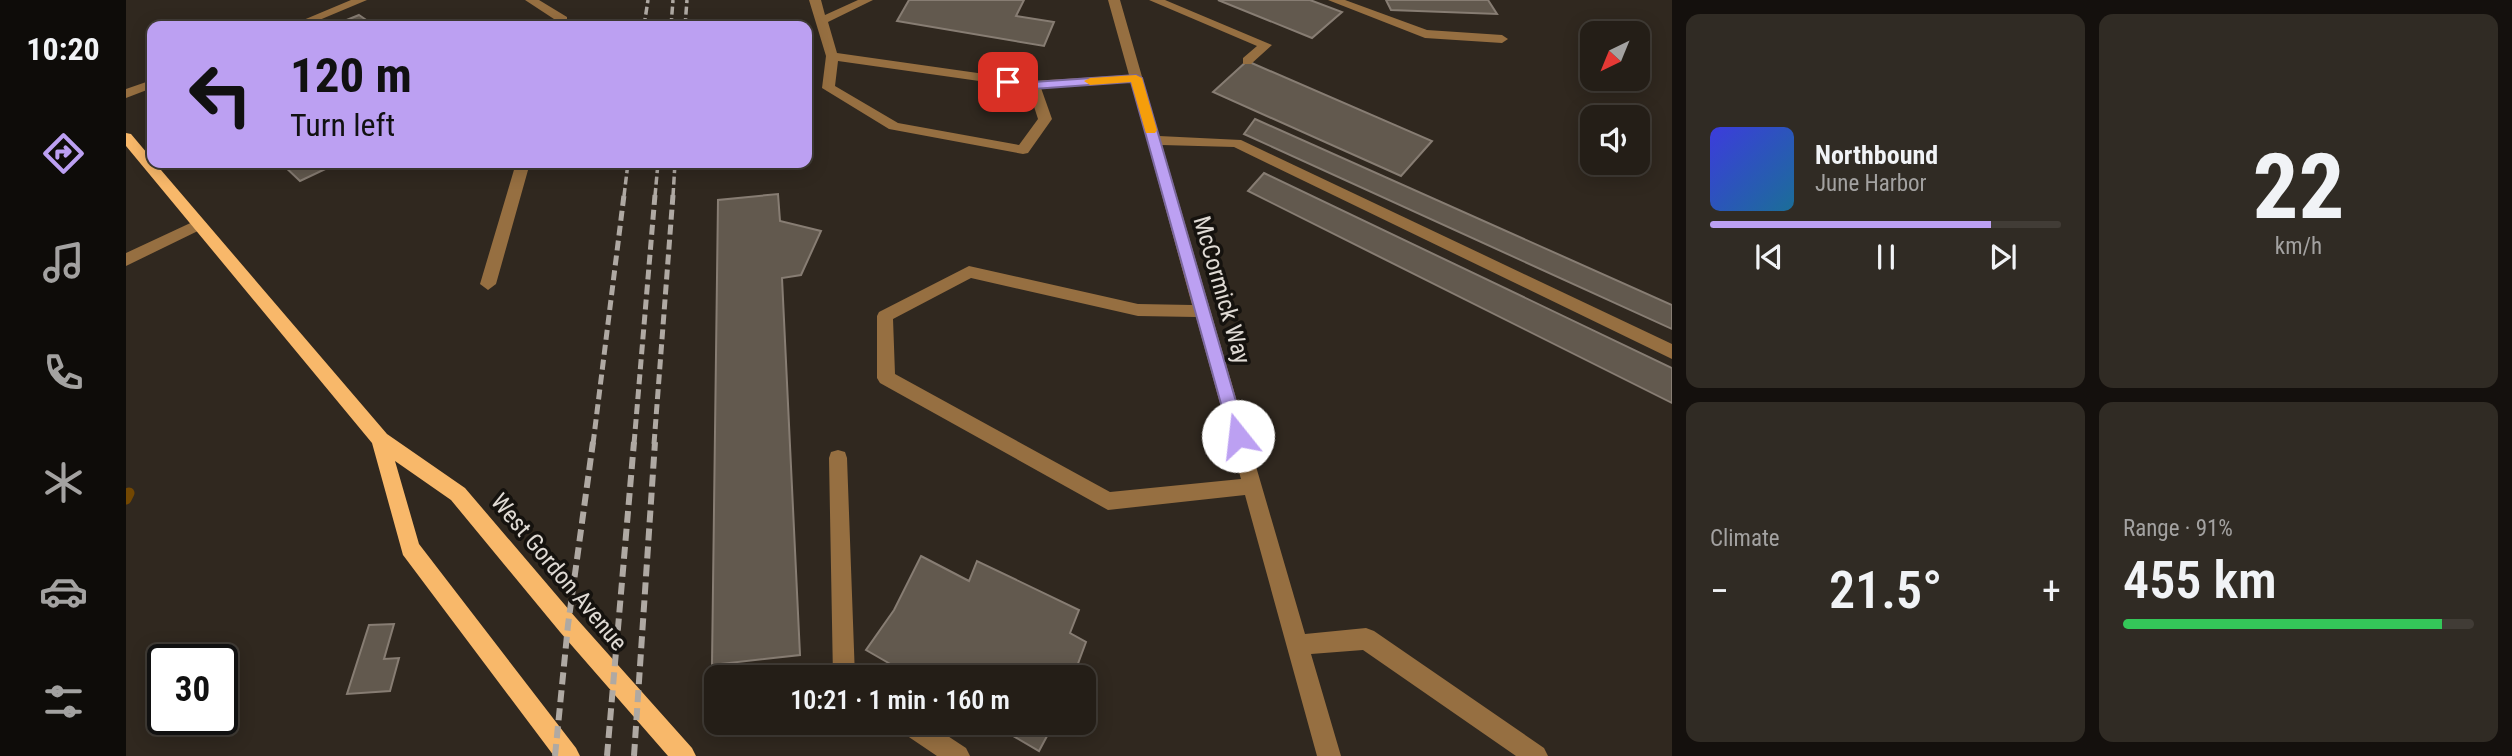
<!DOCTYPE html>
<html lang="en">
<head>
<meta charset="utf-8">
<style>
  body { margin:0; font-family:"Roboto Condensed",sans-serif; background:#302b24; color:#f1f3f6; height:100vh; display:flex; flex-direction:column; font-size:26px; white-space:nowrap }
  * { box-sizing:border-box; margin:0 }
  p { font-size:23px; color:#a3a2a1 }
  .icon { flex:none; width:38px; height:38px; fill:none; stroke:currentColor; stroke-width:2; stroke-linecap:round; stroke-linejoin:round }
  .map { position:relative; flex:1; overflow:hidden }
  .panel { display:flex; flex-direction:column; gap:14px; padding:14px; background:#14100d; width:840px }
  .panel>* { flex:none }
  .guide { position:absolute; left:21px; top:21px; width:665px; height:147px; border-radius:14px; box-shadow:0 4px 18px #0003,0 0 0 2px #413c36; background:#bca0f2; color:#111; overflow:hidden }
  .needle { width:46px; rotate:223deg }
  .tools { position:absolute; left:1454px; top:21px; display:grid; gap:14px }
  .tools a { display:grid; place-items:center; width:70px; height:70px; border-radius:14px; background:#241e17; box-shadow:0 4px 18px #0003,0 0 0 2px #413c36; font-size:35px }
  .speed { position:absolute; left:21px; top:644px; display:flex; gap:14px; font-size:35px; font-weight:700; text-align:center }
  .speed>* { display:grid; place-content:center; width:91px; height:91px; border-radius:50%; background:#241e17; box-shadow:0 4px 18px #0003,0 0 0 2px #413c36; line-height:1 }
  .speed .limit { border:4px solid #111; border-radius:10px; background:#fff; color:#111 }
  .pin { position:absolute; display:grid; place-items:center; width:60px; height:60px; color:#fff; margin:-30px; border-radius:14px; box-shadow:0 4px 10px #0006 }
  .me { position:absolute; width:77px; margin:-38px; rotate:344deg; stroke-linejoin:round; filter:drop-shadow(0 0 5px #0008) }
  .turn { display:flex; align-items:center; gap:24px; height:147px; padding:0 28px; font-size:32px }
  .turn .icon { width:91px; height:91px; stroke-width:2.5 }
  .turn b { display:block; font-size:49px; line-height:60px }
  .big { font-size:52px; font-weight:600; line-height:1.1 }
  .panel .widget { flex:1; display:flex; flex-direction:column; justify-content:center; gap:10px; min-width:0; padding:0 24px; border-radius:14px; background:#302b24 }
  .panel .dial { align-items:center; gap:0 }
  .dial b { font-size:91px; line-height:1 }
  .song { display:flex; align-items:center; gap:21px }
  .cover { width:84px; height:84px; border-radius:10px; background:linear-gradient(135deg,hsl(240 70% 55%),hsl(200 70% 35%)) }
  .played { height:7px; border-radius:4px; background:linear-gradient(90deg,#bca0f2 80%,#413c36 80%) }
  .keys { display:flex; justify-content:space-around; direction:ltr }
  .heat { display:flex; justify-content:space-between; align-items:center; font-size:38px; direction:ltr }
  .charge { height:10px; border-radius:5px; background:linear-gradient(90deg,#34c759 91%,#413c36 0) }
  .panel .tiles { flex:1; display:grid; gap:14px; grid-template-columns:repeat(2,1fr) }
  .trip { position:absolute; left:578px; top:665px; width:392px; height:70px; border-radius:14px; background:#241e17; box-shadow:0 4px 18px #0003,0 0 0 2px #413c36; font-weight:600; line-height:70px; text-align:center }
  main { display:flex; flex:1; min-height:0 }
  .tab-bar { display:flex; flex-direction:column; width:126px; justify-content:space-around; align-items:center; background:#0e0c09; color:#a3a2a1 }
  .tab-bar .icon { width:49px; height:49px }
  .tab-bar .current { color:#bca0f2 }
  .tab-bar b { font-size:32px; color:#f1f3f6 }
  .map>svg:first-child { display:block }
</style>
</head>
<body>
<main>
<nav class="tab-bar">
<b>10:20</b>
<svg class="icon current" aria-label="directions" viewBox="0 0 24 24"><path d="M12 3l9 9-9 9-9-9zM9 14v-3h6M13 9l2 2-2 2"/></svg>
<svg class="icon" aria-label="music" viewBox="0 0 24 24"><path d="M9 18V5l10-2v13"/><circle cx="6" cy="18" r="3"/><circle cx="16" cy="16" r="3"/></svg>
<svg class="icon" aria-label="phone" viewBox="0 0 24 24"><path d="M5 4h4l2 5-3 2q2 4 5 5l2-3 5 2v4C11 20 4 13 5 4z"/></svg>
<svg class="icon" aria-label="climate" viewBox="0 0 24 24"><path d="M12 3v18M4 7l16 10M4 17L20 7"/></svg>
<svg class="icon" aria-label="car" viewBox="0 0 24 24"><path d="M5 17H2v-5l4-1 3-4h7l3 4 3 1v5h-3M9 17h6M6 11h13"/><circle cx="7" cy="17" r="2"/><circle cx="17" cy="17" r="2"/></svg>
<svg class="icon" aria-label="filters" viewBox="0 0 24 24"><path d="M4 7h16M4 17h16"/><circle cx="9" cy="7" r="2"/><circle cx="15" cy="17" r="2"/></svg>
</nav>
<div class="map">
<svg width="1546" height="756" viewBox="0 0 1546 756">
  <rect width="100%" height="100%" fill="#30281f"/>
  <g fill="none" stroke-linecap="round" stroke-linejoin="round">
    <path stroke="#724702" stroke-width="11" d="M0 499 3 493"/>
  </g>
  <path fill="#62594e" stroke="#877d73" stroke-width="2" d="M783 0H898L890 16 928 22 918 46 771 21Z
    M1092 0H1184L1216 12 1186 38Z
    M1260 0H1362L1371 14 1265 10Z
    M233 15 249 26H206Z
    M1121 61 1306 141 1275 176 1087 92Z
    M1129 119 1546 305V329L1118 134Z
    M155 163H212L174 181Z
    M1138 173 1546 368V403L1122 191Z
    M652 194 654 221 695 231 675 275 656 278 674 655 586 665 592 200Z
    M795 556 843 581 851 561 953 610 944 633 960 642 947 677H787L740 650 768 610Z
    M268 624 258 659 273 658 264 691 221 694 243 625Z
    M865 723H928L913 751Z"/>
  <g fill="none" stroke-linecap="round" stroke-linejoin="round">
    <path fill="#966f41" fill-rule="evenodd" d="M225 0H241L179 26H163Z
      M399 0H413L441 17V26H429L431 21Z
      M683 0H695L699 15 732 0H747L702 22 711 53 907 81 1003 75 982 0H994L1033 136 1115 140 1546 344V359L1108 147 1036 145 1179 634 1240 628 1248 631 1418 748 1422 756H1390L1237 650 1185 654 1215 756H1191L1119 495 982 510 754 383 751 378V316L753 312 843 266 1012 304 1066 305 1005 82 915 88 926 119 902 153 897 154 763 129 696 88 700 56ZM712 61 902 88 912 119 893 145 772 123 709 86ZM845 278 1012 316 1070 317 1115 479 984 492 769 374 767 319Z
      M1023 0H1039L1146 45 1125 64H1117V58L1131 46Z
      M1202 0H1219L1301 30 1376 35 1382 39 1376 43 1299 38Z
      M26 80V88L0 98V89Z
      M390 163H404L370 284 362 290 354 284Z
      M73 219 81 224 78 228 0 266V253Z
      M712 450 719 452 721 458 729 677H707L703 458 705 452Z
      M771 723H802L840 748 844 756H811L774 731Z"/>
    <path fill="#f8b86a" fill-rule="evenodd" d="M0 133 5 134 26 159V163H29L261 434 339 488 450 618 566 748 570 756H542L434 632 325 500 269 461 293 544 450 748 454 756H428L277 555 246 443 0 146Z"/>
    <path stroke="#afa9a3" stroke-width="3.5" stroke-dasharray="8 3.5" stroke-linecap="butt" d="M518 26 522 0
      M545 26 547 0
      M559 26 561 0
      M498 196 502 163
      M529 196 532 163
      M547 196 549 163"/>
    <path stroke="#afa9a3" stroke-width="5" stroke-dasharray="10 5" stroke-linecap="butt" d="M467 444 498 195
      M508 444 529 195
      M528 444 547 195"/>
    <path stroke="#afa9a3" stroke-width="6" stroke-dasharray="12 6" stroke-linecap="butt" d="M429 756 442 625 467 442
      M481 756 508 442
      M508 756 529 442"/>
  </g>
  <path fill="#bca0f2" stroke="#7a689d" stroke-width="2" d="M1010 75 1016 78 1120 436 1118 441H1106L1104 436 1005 82 907 89 876 82 882 78 907 82Z"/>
  <path fill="#f59e0b" d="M1010 75 1016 78 1031 130 1029 133H1020L1019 130 1005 82 964 85 958 81 964 78Z"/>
  <g text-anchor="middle" stroke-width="7" stroke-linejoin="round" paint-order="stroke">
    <g font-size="24" fill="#e0dbd5" stroke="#15120e">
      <text transform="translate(1096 290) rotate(74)" y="8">McCormick Way</text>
      <text transform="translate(433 572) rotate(50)" y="8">West Gordon Avenue</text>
    </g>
  </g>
</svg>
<div class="tools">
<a><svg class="needle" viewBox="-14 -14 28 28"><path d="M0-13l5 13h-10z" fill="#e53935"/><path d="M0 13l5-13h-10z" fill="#a3a2a1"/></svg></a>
<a><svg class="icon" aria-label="sound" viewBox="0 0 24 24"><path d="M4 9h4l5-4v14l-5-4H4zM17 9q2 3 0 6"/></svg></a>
</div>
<div class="speed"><div class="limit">30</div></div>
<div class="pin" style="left:882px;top:82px;background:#d93025"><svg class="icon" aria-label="arrive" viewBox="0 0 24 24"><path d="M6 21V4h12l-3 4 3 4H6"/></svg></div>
<svg class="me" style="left:1112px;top:436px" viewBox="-20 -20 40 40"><circle r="19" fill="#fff"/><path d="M0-13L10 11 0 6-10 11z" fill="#bca0f2"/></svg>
<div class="trip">10:21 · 1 min · 160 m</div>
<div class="guide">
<div class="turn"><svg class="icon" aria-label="left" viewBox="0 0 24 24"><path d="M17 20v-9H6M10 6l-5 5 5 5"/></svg><div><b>120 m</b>Turn left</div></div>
</div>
</div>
<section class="panel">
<div class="tiles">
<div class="widget">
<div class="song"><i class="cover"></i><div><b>Northbound</b><p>June Harbor</p></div></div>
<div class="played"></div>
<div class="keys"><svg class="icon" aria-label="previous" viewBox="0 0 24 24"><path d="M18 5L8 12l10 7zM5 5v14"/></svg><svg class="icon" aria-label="pause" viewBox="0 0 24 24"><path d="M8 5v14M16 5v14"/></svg><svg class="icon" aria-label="next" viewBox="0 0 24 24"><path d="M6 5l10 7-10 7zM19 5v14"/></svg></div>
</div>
<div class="widget dial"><b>22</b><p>km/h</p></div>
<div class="widget"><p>Climate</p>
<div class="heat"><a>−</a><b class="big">21.5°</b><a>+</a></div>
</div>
<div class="widget"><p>Range · 91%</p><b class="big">455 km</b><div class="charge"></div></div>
</div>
</section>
</main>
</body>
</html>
